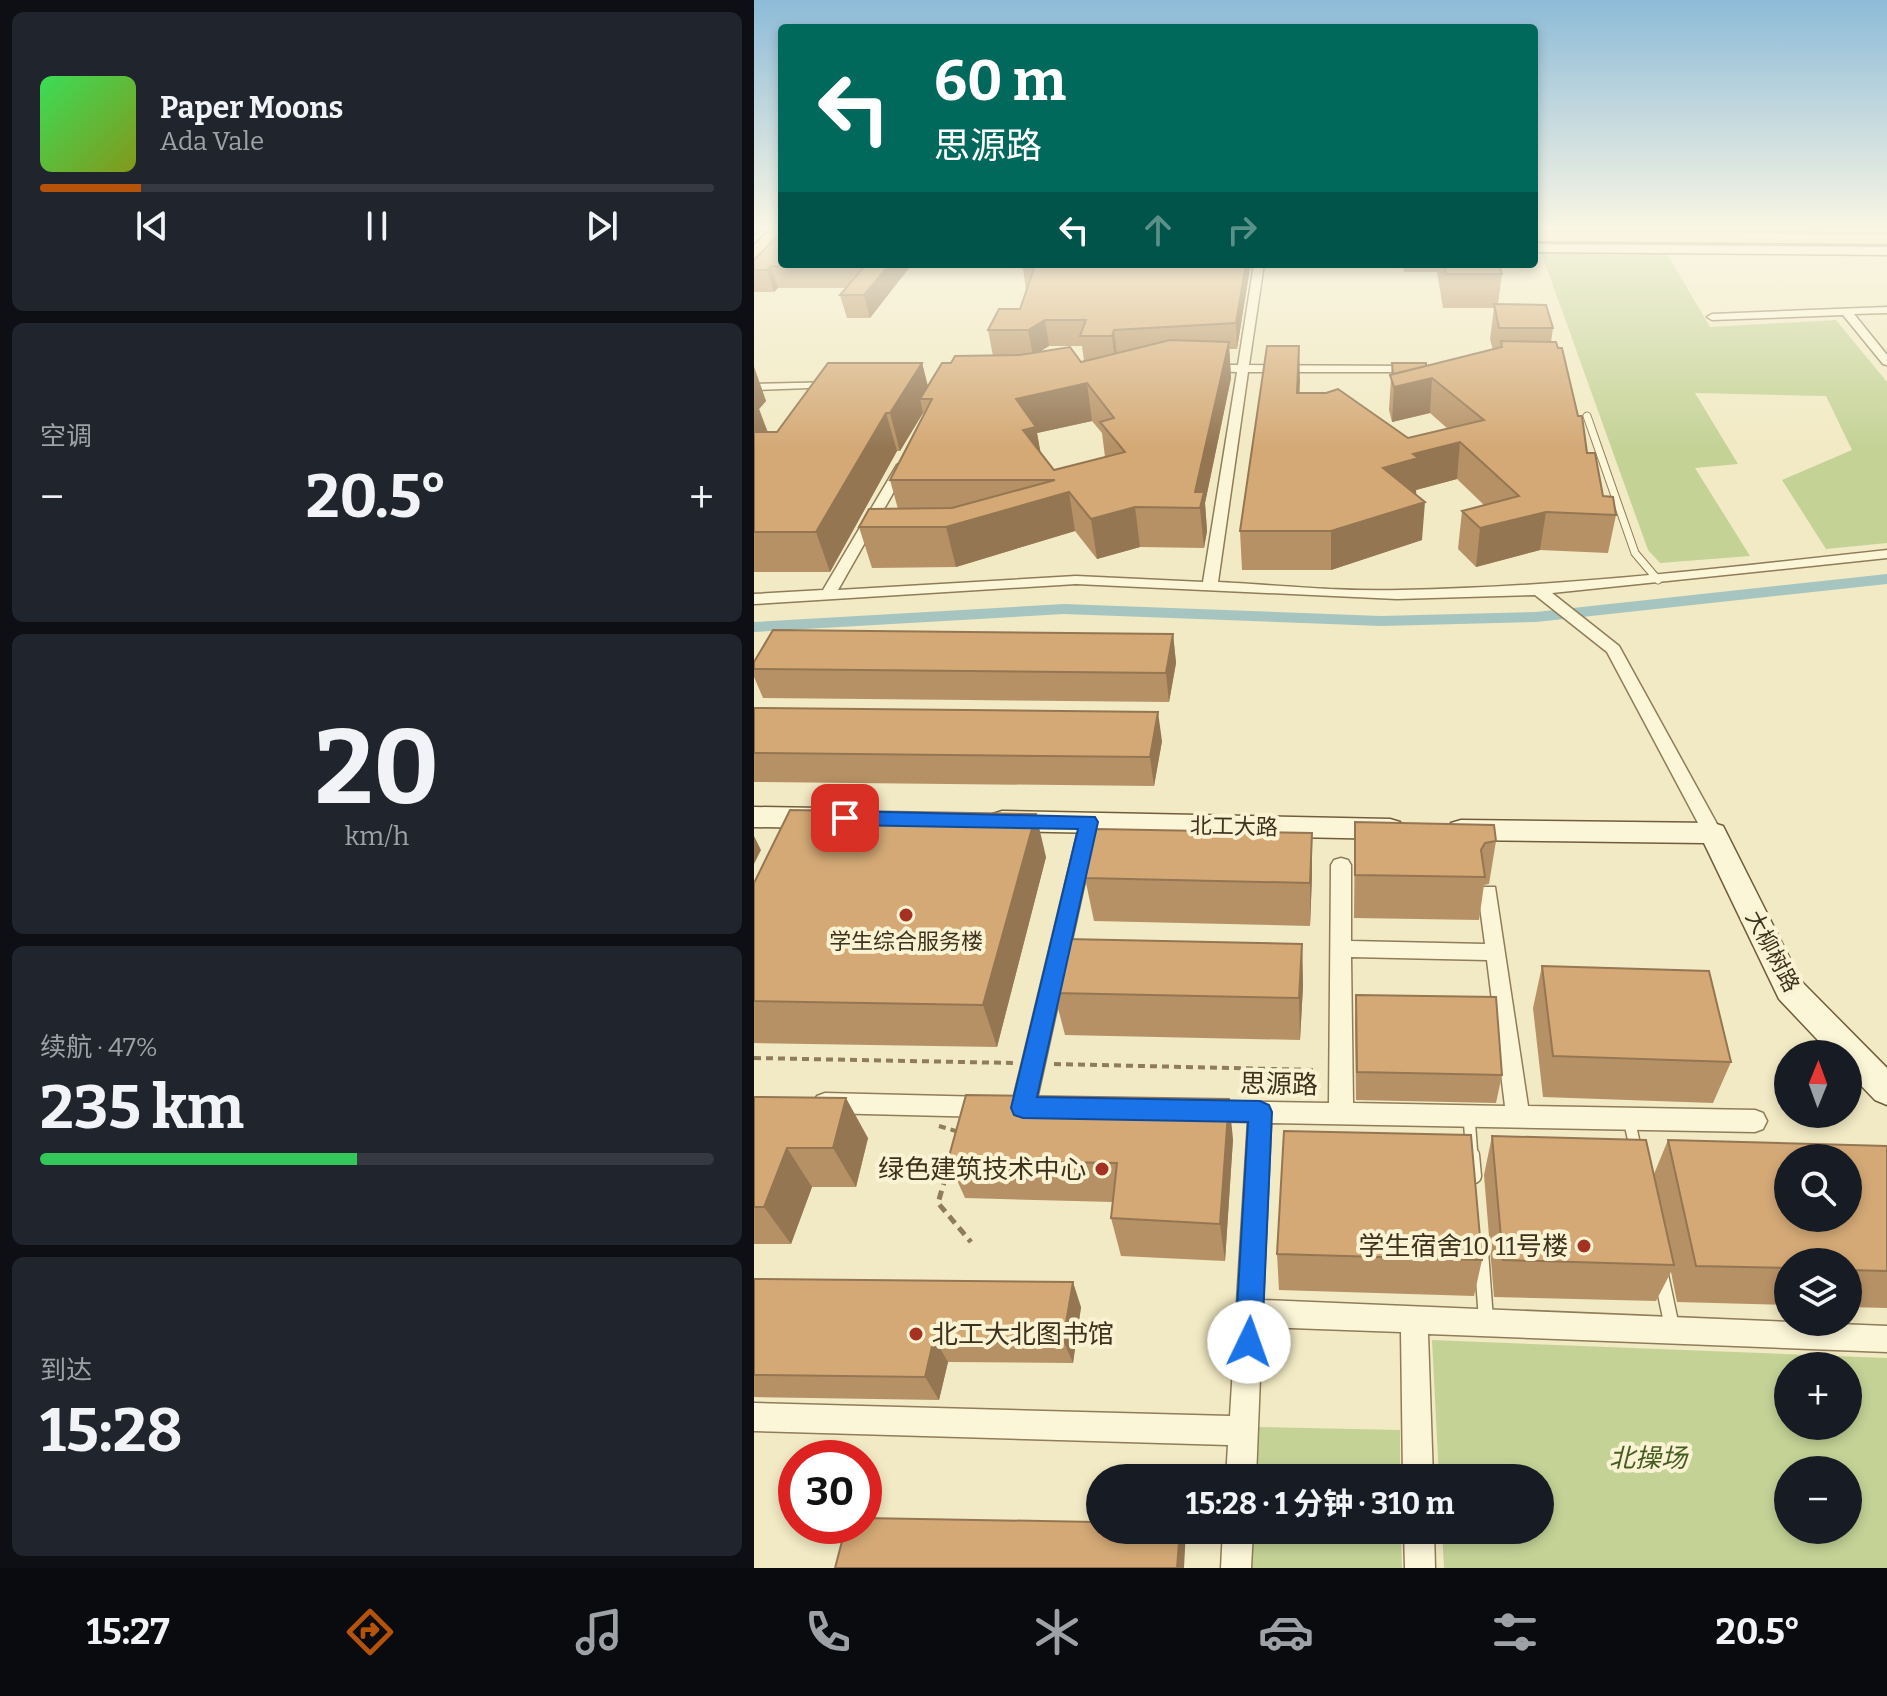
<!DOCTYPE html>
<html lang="zh">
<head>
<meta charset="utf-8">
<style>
  body { margin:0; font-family:Bitter,"Noto Sans SC",serif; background:#20242c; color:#f1f3f6; height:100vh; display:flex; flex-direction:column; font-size:30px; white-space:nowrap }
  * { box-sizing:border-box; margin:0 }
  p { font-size:26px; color:#9ea1a6 }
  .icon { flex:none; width:44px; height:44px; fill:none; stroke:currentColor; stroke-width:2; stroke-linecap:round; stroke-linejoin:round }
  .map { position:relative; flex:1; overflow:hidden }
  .panel { display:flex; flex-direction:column; gap:12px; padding:12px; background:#0d0f14; width:754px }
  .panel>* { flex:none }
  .hud { position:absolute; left:24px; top:24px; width:760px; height:244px; border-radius:8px; box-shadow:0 4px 12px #0003; background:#00695c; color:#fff; overflow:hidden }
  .needle { width:52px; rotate:1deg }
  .buttons { position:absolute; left:1020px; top:1040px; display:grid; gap:16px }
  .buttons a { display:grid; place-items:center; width:88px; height:88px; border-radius:50%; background:#171b24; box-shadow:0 4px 12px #0003; font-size:40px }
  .speed { position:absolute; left:24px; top:1440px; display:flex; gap:16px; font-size:40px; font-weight:700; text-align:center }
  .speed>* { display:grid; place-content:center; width:104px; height:104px; border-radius:50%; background:#171b24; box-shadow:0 4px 12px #0003; line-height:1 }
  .speed .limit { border:12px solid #d22; background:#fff; color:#111 }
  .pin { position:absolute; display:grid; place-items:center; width:68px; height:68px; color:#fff; margin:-34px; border-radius:16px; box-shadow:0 4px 12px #0006 }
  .me { position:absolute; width:88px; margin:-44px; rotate:3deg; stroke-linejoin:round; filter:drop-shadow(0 0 6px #0008) }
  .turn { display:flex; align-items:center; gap:28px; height:168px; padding:0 24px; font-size:36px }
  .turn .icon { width:104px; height:104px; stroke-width:2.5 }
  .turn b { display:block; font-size:56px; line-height:68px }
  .lanes { display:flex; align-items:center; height:76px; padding:0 24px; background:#0003; justify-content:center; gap:40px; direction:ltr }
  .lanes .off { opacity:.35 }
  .big { font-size:60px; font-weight:700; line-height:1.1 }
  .panel .card { flex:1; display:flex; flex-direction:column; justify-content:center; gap:12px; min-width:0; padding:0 28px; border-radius:12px; background:#20242c }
  .panel .dial { align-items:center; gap:0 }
  .dial b { font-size:104px; line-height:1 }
  .song { display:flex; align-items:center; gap:24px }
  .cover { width:96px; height:96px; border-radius:12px; background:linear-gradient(135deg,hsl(130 70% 55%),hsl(70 70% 35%)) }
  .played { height:8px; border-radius:4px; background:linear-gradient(90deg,#b45309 15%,#363941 15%) }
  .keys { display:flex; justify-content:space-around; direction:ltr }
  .heat { display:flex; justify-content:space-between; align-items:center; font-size:44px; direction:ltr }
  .charge { height:12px; border-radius:6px; background:linear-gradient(90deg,#34c759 47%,#363941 0) }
  .trip { position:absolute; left:332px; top:1464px; width:468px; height:80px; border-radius:40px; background:#171b24; box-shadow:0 4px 12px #0003; font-weight:700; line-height:80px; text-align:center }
  .menu { display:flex; height:128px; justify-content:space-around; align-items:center; background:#090b0e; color:#9ea1a6 }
  .menu .icon { width:56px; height:56px }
  .menu .active { color:#b45309 }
  .menu b { font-size:36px; color:#f1f3f6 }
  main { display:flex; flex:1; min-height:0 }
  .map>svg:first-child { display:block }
</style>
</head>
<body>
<main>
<section class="panel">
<div class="card">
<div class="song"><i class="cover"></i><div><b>Paper Moons</b><p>Ada Vale</p></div></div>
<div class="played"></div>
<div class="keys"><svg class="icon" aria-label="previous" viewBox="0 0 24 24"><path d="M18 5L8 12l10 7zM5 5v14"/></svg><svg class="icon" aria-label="pause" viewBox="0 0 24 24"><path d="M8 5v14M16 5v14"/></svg><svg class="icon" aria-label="next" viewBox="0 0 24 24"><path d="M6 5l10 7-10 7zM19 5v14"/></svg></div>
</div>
<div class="card"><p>空调</p>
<div class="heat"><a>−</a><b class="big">20.5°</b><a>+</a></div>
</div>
<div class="card dial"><b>20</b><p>km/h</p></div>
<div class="card"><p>续航 · 47%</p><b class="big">235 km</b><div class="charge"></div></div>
<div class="card"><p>到达</p><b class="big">15:28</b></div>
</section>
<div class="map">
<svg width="1133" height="1568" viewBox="0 0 1133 1568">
  <rect width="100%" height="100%" fill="#f2eac4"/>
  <path fill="#c4d296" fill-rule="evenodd" d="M787 252 913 254 956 327 1082 320 1133 382V543L1072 549 1028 480 1098 450 1072 396 941 393 984 464 941 468 996 556 906 563 894 550Z
    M678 1340 1133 1358V1568H690L688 1530H786V1478H685ZM1034 1366H1094V1426H1034ZM1034 1470H1094V1530H1034Z
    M505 1427 646 1430V1478H502Z
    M499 1530H647L648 1568H496Z"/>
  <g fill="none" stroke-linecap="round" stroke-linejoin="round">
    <path fill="#a6c5c0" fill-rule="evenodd" d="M1133 574V584L782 622 627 626 310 614 0 632V622L310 604 627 616 782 612Z"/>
    <g stroke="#8f7c58" stroke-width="9">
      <path id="lane-far2" d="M833 416 881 553 904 580"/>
    </g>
    <g stroke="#8f7c58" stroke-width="14">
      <path id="lane-far1" d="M715 1116 718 1157
        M875 1119 882 1151"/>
    </g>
    <g stroke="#8f7c58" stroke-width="17">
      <path id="lane" d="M718 1155 720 1176
        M727 1251 732 1320
        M907 1275 918 1327"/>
    </g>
    <g stroke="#8f7c58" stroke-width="3">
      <path id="street" d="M500 264H510L495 365 661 366 667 369 661 372H494L464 582C524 585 586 592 647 590 810 587 971 568 1133 550V558L798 593 865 646 968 833 966 838H952L853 652 781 595 643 599 322 584 0 604V594L69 590 143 465 149 461 155 465 84 590 322 576 449 582 483 372 454 371 448 368 454 365H484Z
        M1133 307V313L1100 314 1133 355V365L1129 364 1089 315 958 320 953 317 958 314Z
        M85 382 87 384 81 387 0 390V384Z
        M335 815 344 822 281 1108 277 1115 269 1118 261 1115 257 1108 326 822Z
        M587 858 594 860 597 865V941L731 944 724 892 727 887H741L774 1106 1001 1110 1009 1113 1013 1121 1009 1129 1001 1132 517 1123 509 1300 1133 1326V1352L674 1334 679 1478H649L647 1332 508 1327 502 1478H472L474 1445 0 1431V1403L476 1416 494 1122 455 1121 447 1118 443 1111 447 1104 455 1101 575 1103 577 865 580 860ZM597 957 733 960 751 1106 599 1103Z
        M71 1093 233 1097 241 1100 245 1107 241 1114 233 1117 71 1113 63 1110 59 1103 63 1096Z
        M469 1530H499L497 1568H467Z
        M650 1530H680L681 1568H651Z"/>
    </g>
    <g stroke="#715d3b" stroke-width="3">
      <path id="secondary" d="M0 229H8L9 230 0 234Z
        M780 244 1133 247V255L780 252Z
        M0 807 68 808 77 811 81 818 77 825 68 828 0 827Z
        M248 811 636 819 646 822 650 829 646 836 636 839 248 831 239 828 235 821 239 814Z
        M707 820 959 823 969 826 1047 981 1133 1068V1105L1121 1100 1094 1072V1054H1077L1025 999 950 843 707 840 697 837 693 830 697 823Z"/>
    </g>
    <g stroke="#5d492d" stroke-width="3">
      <path id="primary" d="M17 229H28V235L0 258V245Z
        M780 231 1133 234V244L780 241Z"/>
    </g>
    <path stroke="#8f7c58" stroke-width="4" stroke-dasharray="7 5" stroke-linecap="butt" d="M0 1058 260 1063
      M300 1064 564 1070
      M185 1126 205 1132"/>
    <path stroke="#8f7c58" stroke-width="5" stroke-dasharray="9 6" stroke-linecap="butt" d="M196 1162 184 1203 217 1242"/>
    <use href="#lane-far2" stroke="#fcf6d8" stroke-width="7"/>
    <use href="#lane-far1" stroke="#fcf6d8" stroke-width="11"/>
    <use href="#lane" stroke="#fcf6d8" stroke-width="14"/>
    <use href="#street" fill="#fcf6d8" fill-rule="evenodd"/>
    <use href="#secondary" fill="#fcf6d8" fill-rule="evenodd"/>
    <use href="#primary" fill="#f8e699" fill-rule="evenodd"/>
  </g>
  <path fill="#b69165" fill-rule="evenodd" d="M0 260 28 264H158L116 318H93L86 295 92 288H24L20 292H0Z
    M649 264H745L748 274 744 304 799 328 797 342 833 453 849 496 862 515 854 553 786 550 722 567 704 549 708 511 730 505 703 479 662 490 668 540 577 570H488L486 531 545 346V393L654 438 694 429 676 413 638 422 635 410 638 363 672 366 739 350 736 339 740 308H689L683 272H650Z
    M269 268H496L483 349H475L477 378 451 503 453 531 450 548 386 547 343 559 321 531 202 567 118 568 105 527 144 509 136 480 170 415 169 413 146 451H143L76 572H0V367L12 401 5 409 14 432H23L168 363 174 386 197 363 239 356 234 330 266 309 272 291ZM295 346H328L330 361 327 362 285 352ZM338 421 348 433 351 457 300 470 286 453 283 433Z
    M419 634 422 663 415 702 9 698 0 677V662Z
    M0 708 408 741 400 786 0 782Z
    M601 822 742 841 735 884 730 885 725 920 600 918Z
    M292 857 243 1047 0 1043V883Z
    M558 876 556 926 340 921 331 878Z
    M548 944 549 986 546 1040 311 1035 300 993Z
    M788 966 977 1062 959 1103 789 1097 779 1008Z
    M602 995 748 1075 742 1103 602 1100 601 1024Z
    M0 1097 114 1138 102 1187H58L37 1244H0Z
    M738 1136 900 1174 914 1140 1133 1146V1308L1094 1307V1262H1034V1305L923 1302 917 1272 902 1301 740 1297 730 1175Z
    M479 1139 471 1261 367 1256 357 1218 359 1202 211 1198 194 1160Z
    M523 1254 728 1260 720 1296 525 1290Z
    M0 1279 327 1307 319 1363 194 1362 185 1400 0 1397Z"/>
  <path fill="#947653" d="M136 264H158L116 318 110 295Z
    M492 264H496V268L483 349 482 323Z
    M17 266 24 288 20 292 13 270Z
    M291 320 295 346 279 356 274 330Z
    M360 330 363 355 361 362 358 336Z
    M475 342 477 378 451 503 453 531 450 548 446 508 441 492Z
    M545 346 546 381 544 429 543 393Z
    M168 363 177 399H166L169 413 146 451 136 413Z
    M0 367 12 401 5 409 15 437 0 447Z
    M678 378 676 413 638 422 640 387Z
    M333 383 338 421 283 433 289 465 276 468 262 399Z
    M132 413 143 451 76 572 62 532Z
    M706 442 703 479 662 490V495L629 468 659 454Z
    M315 492 321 531 202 567 192 527Z
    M671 502 668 540 577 570V531Z
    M381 507 386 547 343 559 337 519Z
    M792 512 786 550 722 567 726 528Z
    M419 634 422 663 415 702 412 673Z
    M404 712 408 741 400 786 396 757Z
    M282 814 292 857 243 1047 229 1005Z
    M558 833V876L556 926V883Z
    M0 836 7 850 0 864Z
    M548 944 549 986 546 1040 545 998Z
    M92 1098 114 1138 102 1187 79 1148Z
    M475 1099 479 1139 471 1261 466 1224Z
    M33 1148 58 1187 37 1244 10 1207Z
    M319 1282 327 1307 319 1363 309 1340Z
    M180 1338 194 1362 185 1400 171 1377Z
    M426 1530H432L430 1568H423Z"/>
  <path fill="#d4a976" stroke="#947653" stroke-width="2" fill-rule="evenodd" d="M28 231V264H136L110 295H86L110 267 17 266 13 270H0V260Z
    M271 264H492L482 323 360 330 358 336H326L332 320H291L274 330H234L245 309H266L280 269 269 268Z
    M690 264H745L748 274H692Z
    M740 304 792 305 799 328H745Z
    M416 340 475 342 441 492H450L446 508 381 507 337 519 315 492 192 527H105L115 509 198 508 301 480H136L178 399H166L188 363H197L201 356 266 355 316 347 327 362ZM333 383 360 418 346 422 371 452 300 470 269 430 282 427 262 399Z
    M747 341 802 342 804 348H808L824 416H828L833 453H841L849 496 859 497 862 515 792 512 726 528 708 511 765 496 706 442 659 454 664 458 629 468 671 502 577 531H486L513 346H545L543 393H572L584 389 654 438 730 420 678 378 640 387 636 375 748 347Z
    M74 363H168L136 413H132L62 532H0V432H23Z
    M638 363H672V366L639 374Z
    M19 630 419 634 412 673 0 669V662Z
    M0 708 404 712 396 757 0 753Z
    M36 810 282 814 229 1005 0 1001V883Z
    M601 822 740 825 742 841 731 843 727 850 731 877 601 875Z
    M342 829 558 833 556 883 331 878Z
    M312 939 548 944 545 998 300 993Z
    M788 966 955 971 977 1062 799 1056Z
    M602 995 742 997 748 1075 603 1072Z
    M212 1095 475 1099 466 1224 357 1218 363 1163 194 1160Z
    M0 1097 92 1098 79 1148H33L10 1207H0Z
    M530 1131 717 1135 728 1260 523 1254Z
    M738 1136 892 1140 920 1265 749 1260Z
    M914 1140 1133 1146V1271L1094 1270V1262H1034V1268L942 1266ZM1034 1158H1094V1218H1034Z
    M0 1279 319 1282 309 1340 180 1338 171 1377 0 1375Z
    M343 1512H346V1530H426L423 1568H81L92 1526H110V1518L342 1522Z"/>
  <linearGradient id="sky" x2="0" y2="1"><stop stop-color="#8dbbd8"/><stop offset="0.51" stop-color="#f9f6e4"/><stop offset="1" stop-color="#f9f6e4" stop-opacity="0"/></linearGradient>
  <rect width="1133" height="448" fill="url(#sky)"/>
  <path fill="#1a73e8" stroke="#114b97" stroke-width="2" d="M91 811 341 817 344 822 283 1097 506 1101 515 1105 518 1112 508 1342 504 1352 495 1356 485 1352 481 1342 494 1122 269 1118 260 1115 257 1108 324 829 91 825 82 818Z"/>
  <g fill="#a43122" stroke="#f9f3d4" stroke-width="3">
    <circle cx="152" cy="915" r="8"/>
    <circle cx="348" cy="1169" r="8"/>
    <circle cx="830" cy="1246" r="8"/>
    <circle cx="162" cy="1334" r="8"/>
  </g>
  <g text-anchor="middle" stroke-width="8" stroke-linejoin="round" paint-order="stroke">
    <g font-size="22" fill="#3e311d" stroke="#f9f3d4">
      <text transform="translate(480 826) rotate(1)" y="8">北工大路</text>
      <text transform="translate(1019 951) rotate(62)" y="8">大柳树路</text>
    </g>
    <g font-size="22" fill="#3e311d" stroke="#f9f3d4">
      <text x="152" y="949">学生综合服务楼</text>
    </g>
    <g font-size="26" fill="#3e311d" stroke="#f9f3d4">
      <text transform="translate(525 1084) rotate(1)" y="9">思源路</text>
    </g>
    <g font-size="26" fill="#3e311d" stroke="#f9f3d4" text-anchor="end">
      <text x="332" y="1178">绿色建筑技术中心</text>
      <text x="814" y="1255">学生宿舍10 11号楼</text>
      <text x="178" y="1343" text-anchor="start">北工大北图书馆</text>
    </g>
    <g font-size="26" font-style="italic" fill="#465c22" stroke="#f9f3d4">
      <text x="894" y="1467">北操场</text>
    </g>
  </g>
</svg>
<div class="buttons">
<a><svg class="needle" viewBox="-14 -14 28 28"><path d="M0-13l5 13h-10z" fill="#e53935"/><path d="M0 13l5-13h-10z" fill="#9ea1a6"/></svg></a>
<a><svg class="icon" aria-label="search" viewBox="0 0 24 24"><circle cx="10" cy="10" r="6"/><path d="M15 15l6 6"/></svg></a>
<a><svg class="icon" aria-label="layers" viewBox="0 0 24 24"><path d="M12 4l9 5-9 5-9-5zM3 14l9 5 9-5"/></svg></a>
<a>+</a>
<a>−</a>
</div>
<div class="speed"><div class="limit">30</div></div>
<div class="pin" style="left:91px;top:818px;background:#d93025"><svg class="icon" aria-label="arrive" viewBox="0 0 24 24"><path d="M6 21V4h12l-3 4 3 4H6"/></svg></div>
<svg class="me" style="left:495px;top:1342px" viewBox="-20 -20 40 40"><circle r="19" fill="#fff"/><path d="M0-13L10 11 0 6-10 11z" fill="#1a73e8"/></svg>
<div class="trip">15:28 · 1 分钟 · 310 m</div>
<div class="hud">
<div class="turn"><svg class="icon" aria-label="left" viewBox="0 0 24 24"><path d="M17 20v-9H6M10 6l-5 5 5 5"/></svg><div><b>60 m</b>思源路</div></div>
<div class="lanes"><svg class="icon" aria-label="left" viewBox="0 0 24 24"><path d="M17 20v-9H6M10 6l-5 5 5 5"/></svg><svg class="icon off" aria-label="ahead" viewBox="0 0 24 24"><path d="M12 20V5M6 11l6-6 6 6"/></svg><svg class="icon off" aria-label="right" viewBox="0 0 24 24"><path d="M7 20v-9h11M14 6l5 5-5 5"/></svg></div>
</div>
</div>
</main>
<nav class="menu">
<b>15:27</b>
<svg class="icon active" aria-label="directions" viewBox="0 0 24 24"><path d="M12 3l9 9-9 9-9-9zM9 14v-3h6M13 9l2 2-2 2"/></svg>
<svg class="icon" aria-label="music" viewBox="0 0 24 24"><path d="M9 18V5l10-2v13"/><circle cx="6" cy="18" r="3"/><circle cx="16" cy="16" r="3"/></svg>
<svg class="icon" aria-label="phone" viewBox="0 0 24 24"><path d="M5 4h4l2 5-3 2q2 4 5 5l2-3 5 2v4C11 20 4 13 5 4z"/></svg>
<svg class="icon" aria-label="climate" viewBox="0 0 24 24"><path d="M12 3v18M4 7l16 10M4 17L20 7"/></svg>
<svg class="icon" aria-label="car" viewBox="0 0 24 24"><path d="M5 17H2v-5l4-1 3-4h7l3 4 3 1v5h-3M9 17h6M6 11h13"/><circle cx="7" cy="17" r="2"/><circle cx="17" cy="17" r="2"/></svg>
<svg class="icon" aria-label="filters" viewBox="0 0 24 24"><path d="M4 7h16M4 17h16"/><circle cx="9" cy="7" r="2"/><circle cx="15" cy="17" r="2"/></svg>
<b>20.5°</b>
</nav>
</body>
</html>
